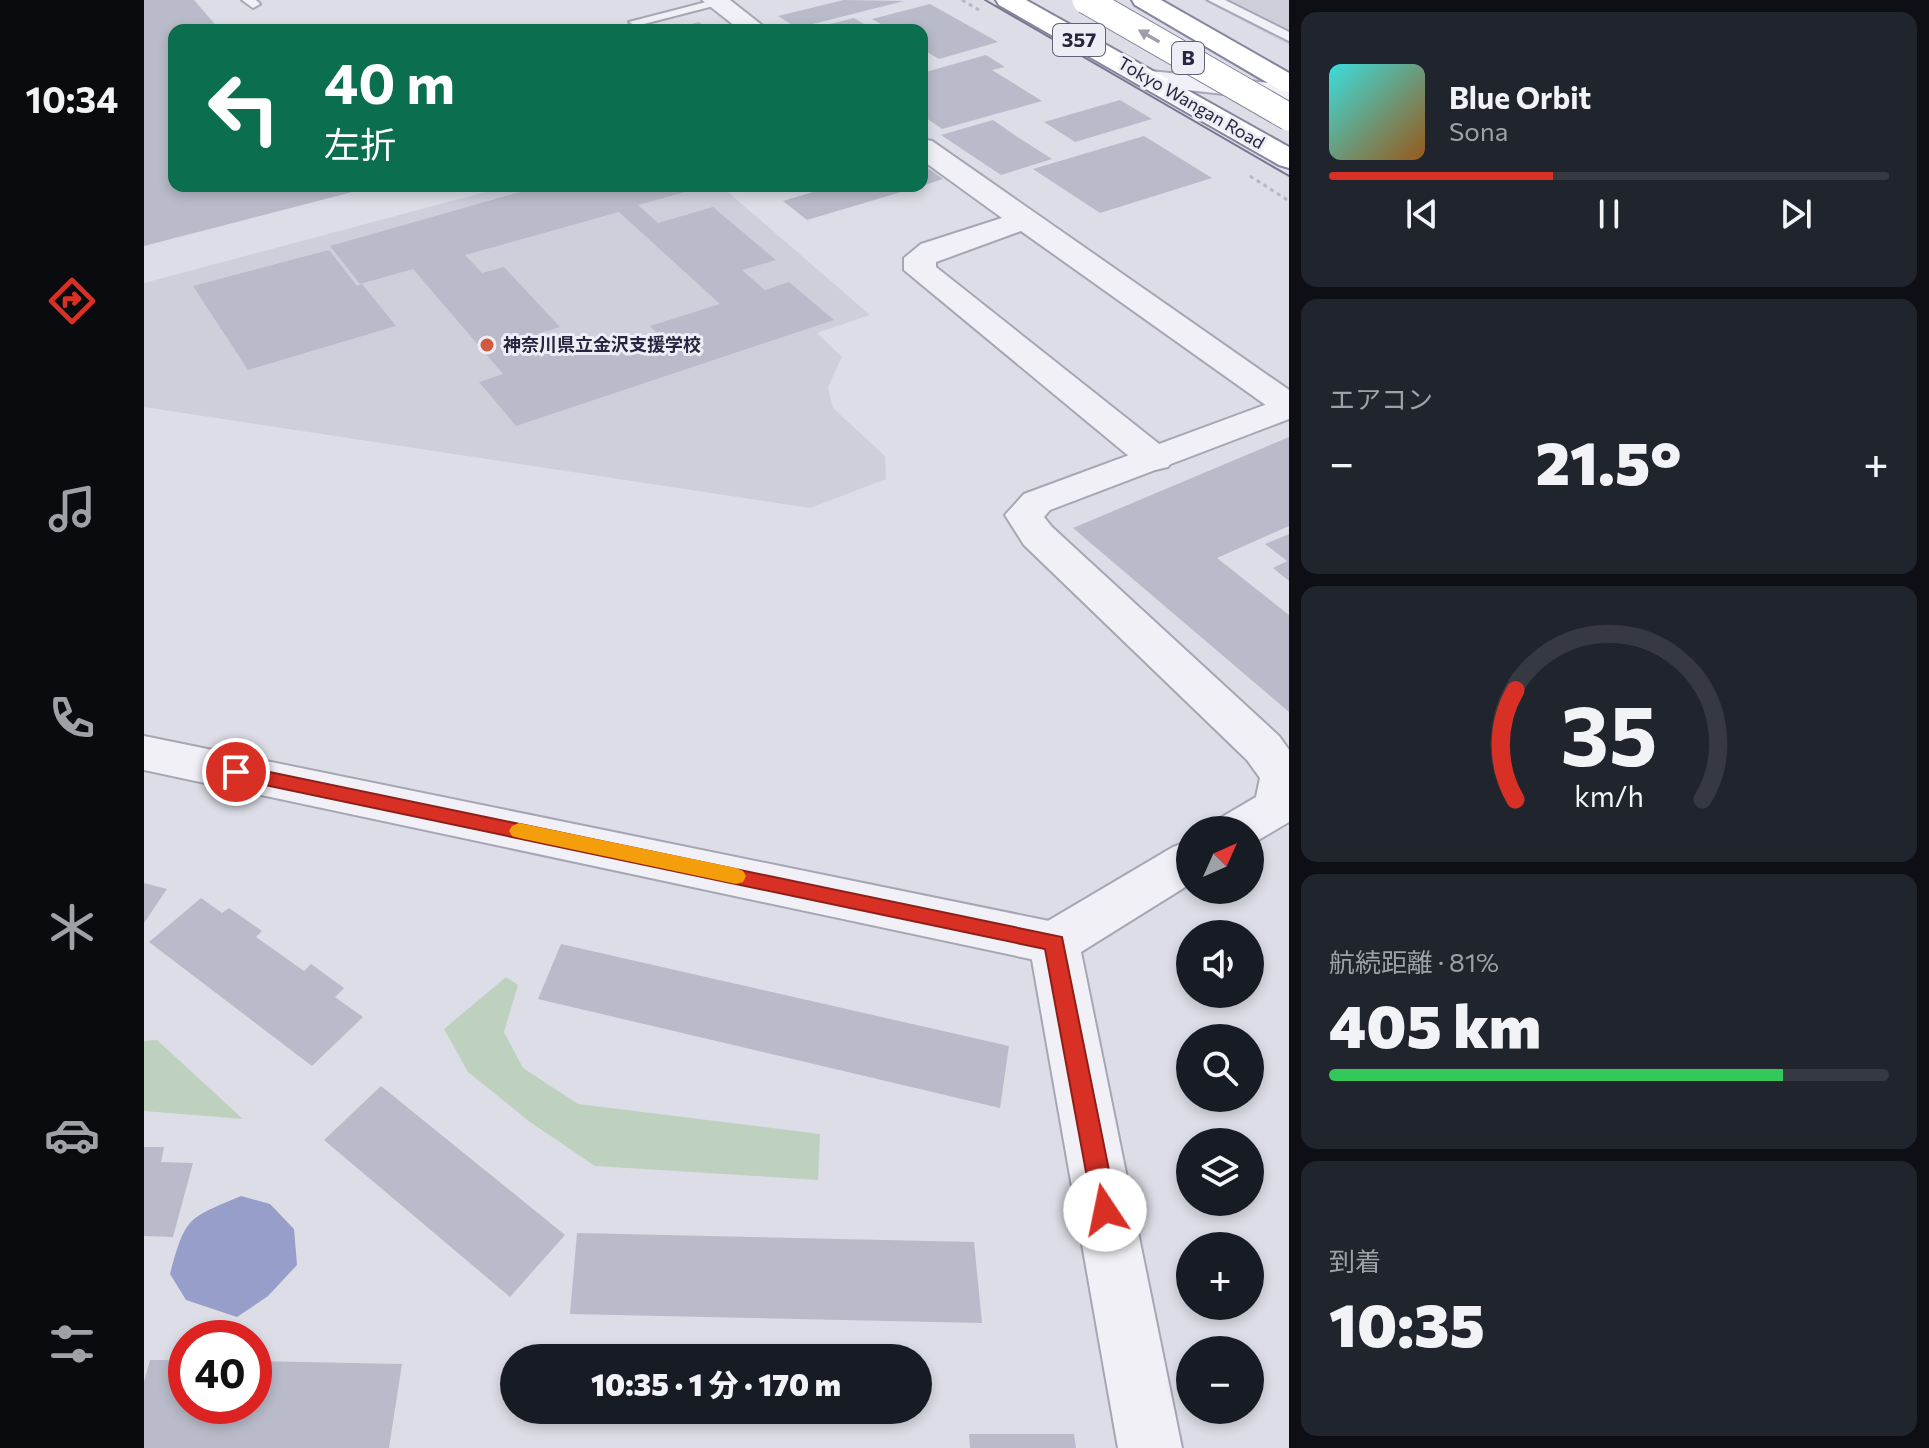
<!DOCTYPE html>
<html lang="ja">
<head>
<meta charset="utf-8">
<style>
  body { margin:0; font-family:Commissioner,"Noto Sans JP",sans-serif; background:#20242c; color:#f1f3f6; height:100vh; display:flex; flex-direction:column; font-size:30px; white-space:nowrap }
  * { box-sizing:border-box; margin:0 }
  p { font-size:26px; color:#9ea1a6 }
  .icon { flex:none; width:44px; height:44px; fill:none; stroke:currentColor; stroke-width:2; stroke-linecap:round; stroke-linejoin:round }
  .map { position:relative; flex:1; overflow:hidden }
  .panel { display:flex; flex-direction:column; gap:12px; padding:12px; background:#0d0f14; width:640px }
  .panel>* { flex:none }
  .banner { position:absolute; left:24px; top:24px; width:760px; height:168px; border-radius:16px; box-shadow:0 4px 12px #0003; background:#0b6e4f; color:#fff; overflow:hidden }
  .needle { width:52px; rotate:45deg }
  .tools { position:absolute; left:1032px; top:816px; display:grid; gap:16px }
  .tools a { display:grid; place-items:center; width:88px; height:88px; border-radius:50%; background:#171b24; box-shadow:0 4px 12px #0003; font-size:40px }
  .speed { position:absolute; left:24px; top:1320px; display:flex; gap:16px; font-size:40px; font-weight:700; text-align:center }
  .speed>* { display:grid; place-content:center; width:104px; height:104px; border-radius:50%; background:#171b24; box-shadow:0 4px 12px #0003; line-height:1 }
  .speed .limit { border:12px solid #d22; background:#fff; color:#111 }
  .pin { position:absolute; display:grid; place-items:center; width:68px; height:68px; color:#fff; margin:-34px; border:4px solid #fff; border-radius:50%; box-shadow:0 2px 8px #0007 }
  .me { position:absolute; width:88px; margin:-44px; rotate:349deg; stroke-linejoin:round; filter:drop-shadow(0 0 6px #0008) }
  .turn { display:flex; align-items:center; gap:28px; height:168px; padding:0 24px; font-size:36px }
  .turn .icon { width:104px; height:104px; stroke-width:2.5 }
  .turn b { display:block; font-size:56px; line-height:68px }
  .big { font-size:60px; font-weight:800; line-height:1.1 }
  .panel .tile { flex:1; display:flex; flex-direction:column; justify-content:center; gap:12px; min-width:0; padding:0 28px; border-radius:16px; background:#20242c }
  .panel .dial { align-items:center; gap:0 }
  .dial svg { height:208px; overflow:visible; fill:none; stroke:#363941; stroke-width:7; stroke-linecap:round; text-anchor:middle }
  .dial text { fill:#f1f3f6; stroke:none }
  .song { display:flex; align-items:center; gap:24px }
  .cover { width:96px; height:96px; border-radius:12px; background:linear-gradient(135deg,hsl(180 70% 55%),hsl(30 70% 35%)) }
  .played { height:8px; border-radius:4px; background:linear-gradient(90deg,#d93025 40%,#363941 40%) }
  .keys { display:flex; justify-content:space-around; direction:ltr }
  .heat { display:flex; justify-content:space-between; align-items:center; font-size:44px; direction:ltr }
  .charge { height:12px; border-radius:6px; background:linear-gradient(90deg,#34c759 81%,#363941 0) }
  .trip { position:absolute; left:356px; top:1344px; width:432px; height:80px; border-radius:40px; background:#171b24; box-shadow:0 4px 12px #0003; font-weight:800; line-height:80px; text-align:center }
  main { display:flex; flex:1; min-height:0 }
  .tabs { display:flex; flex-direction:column; width:144px; justify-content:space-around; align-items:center; background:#090b0e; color:#9ea1a6 }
  .tabs .icon { width:56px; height:56px }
  .tabs .on { color:#d93025 }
  .tabs b { font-size:36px; color:#f1f3f6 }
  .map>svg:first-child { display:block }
</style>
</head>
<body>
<main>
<nav class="tabs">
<b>10:34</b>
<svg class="icon on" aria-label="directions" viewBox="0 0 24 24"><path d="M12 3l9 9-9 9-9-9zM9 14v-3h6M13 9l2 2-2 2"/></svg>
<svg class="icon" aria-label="music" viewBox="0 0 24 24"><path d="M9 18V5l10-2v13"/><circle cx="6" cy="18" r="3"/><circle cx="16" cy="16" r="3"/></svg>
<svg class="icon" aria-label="phone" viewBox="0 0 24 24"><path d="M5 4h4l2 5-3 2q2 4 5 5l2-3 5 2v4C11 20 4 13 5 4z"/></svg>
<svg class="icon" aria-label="climate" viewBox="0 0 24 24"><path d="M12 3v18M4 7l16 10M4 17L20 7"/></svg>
<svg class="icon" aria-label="car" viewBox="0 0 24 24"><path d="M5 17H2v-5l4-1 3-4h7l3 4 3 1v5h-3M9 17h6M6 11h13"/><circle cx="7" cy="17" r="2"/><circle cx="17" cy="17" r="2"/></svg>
<svg class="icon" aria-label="filters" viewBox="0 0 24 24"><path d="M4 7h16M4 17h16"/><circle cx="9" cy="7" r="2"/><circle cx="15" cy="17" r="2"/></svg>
</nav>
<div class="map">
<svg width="1145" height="1448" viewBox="0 0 1145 1448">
  <rect width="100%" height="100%" fill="#dddde7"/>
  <path fill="#cfcfdc" d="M1059 0H1145V45Z
    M364 186H577L726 315 673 333 698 357 684 387 689 408 741 456 742 479 666 508 0 407V283Z"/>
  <path fill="#bed1bf" d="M362 977 374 985 360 1032 379 1068 434 1104 676 1134 674 1180 451 1166 386 1122 324 1072 300 1029Z
    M13 1040 99 1119 0 1111V1041Z"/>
  <path fill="#969ec9" d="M97 1196 126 1204 150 1229 153 1265 124 1296 93 1317 42 1300 26 1274C42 1216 43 1219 97 1196Z"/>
  <path fill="#babbca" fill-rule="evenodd" d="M0 0H50L76 30H30V186H212L216 190 0 246Z
    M700 0 760 1 653 28 634 16Z
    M786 4 854 42 795 59 778 49V30H747L728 19Z
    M710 18 730 30H666V29Z
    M555 22 567 30H530L529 29Z
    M842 55 861 67 848 70 898 101 798 129 778 115V73Z
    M976 100 1008 119 931 142 900 122Z
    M849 120 869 134 908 159 857 175 797 135Z
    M1000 136 1068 178 956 213 889 169Z
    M778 164 799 179 778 186Z
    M397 186H533L541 192 494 205 514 223 569 207 632 260 598 270 621 290 645 282 690 320 372 426 335 382 359 374 269 269 216 284 186 246ZM475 212 576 304 506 326 515 335 464 351 452 338 409 351 393 334 416 327 360 267 338 273 321 255Z
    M689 186H774V187L663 220 639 201Z
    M185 250 213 286 218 284 252 326 104 370 49 286Z
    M1145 437V526L1073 558 1145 615V712L929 528Z
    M1145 534V581L1129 568 1143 561 1121 544Z
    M0 883 23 889 0 923Z
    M57 898 78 913 85 908 118 931 112 937 160 971 167 964 200 988 191 997 219 1017 168 1066 5 942Z
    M417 944 865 1046 856 1108 394 999Z
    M237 1086 421 1235 366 1297 180 1140Z
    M0 1147H20L17 1162 49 1163 29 1237 0 1236Z
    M433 1233 830 1242 838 1323 426 1314Z
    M6 1360H42V1406H110V1361L258 1364 245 1448H0V1382Z
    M825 1434H930L932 1448H826Z"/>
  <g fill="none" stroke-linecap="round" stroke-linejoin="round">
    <g stroke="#a6a6b4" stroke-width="4">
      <path id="service" d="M98 0H112L116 4 109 8Z
        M570 0 581 3 492 26 485 22Z
        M1064 0H1081L1145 32V41Z"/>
    </g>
    <g stroke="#a6a6b4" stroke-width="4">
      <path id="minor" d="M558 0H586L624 30H596Z
        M778 139 788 141 1145 390V417L1133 413 877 231 792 262V267L1024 451 1029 459 1024 467 1011 470 998 467 760 270V258L777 244 858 218 778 160Z
        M0 736 910 922 928 928 935 943 928 958 910 964 0 770Z"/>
    </g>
    <g stroke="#a6a6b4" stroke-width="4">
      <path id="tertiary" d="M1006 71 1145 85V101L997 85 993 79 997 73Z
        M1145 396V419L906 510 900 517 908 527 1135 736 1145 750V822L1106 845V830H1072L1078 817 1112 797 1116 778 1103 760 880 545 861 515 880 494Z
        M1046 841V884L937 952 1038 1448H974L885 943 892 928 1029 847Z"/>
    </g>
    <g stroke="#84859e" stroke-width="4">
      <path id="trunk" d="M852 0H882L1145 147V168L1135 165 855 5Z"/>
    </g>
    <g stroke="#84859e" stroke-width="4">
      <path id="motorway" d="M988 0H1017L1145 73V92L1136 90 991 5Z"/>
    </g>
    <path stroke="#b7b8c2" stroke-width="3" stroke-dasharray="4 4" stroke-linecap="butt" d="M818 0 835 10
      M1106 176 1145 201"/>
    <use href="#service" fill="#f0f0f6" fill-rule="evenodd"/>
    <use href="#minor" fill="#f0f0f6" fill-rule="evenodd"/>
    <use href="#tertiary" fill="#f0f0f6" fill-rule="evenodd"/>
    <use href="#trunk" fill="#fff" fill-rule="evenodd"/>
    <use href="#motorway" fill="#fff" fill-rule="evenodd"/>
    <path stroke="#767791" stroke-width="2" d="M841 0 1145 176"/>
    <g stroke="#84859e" stroke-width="29" stroke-linecap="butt">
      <path id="motorway-bridge" d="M942 0 1145 117"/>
    </g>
    <use href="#motorway-bridge" stroke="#fff" stroke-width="27"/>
  </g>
  <defs><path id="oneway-solid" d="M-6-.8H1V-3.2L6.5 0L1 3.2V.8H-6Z" transform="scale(2)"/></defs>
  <use fill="#9d9ea8" href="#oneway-solid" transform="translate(1005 36) rotate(-150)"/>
  <path fill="#d93025" stroke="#8d1f18" stroke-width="2" d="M92 765 918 937 973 1210 970 1218 961 1222 953 1218 949 1210 901 949 92 779 82 772Z"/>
  <path fill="#f59e0b" d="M375 823 592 868 599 871 602 876 599 882 592 884 375 838 368 836 365 831 368 826Z"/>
  <circle fill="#d1593d" stroke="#ecedf5" stroke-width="3" cx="343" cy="345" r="8"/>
  <g text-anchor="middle" stroke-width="6" stroke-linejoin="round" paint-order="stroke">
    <g font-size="18" fill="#26273e" stroke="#ecedf5">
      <text transform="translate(1047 103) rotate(30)" y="6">Tokyo Wangan Road</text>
    </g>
    <g font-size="18" font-weight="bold" fill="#26273e" stroke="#ecedf5" text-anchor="start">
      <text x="359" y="351">神奈川県立金沢支援学校</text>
    </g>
    <g fill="#ecedf5" stroke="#616275" stroke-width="2">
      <rect x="909" y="24" width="52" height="32" rx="6"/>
      <rect x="1028" y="42" width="32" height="32" rx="6"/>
    </g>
    <g font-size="20" font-weight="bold" fill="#26273e">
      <text x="935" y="47">357</text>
      <text x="1044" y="65">B</text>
    </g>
  </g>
</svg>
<div class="tools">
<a><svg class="needle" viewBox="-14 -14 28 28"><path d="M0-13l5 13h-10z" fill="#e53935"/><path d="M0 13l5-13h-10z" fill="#9ea1a6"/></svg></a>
<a><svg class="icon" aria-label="sound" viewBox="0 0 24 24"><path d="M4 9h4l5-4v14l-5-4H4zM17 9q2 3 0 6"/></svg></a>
<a><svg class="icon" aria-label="search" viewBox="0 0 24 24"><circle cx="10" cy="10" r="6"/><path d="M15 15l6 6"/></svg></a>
<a><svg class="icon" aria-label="layers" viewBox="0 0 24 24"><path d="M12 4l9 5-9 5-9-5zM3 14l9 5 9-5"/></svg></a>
<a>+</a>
<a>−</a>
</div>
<div class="speed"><div class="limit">40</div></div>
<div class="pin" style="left:92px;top:772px;background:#d93025"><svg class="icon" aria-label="arrive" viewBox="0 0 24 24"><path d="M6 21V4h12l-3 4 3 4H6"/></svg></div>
<svg class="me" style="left:961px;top:1210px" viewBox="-20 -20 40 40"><circle r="19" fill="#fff"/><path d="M0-13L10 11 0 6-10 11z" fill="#d93025"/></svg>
<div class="trip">10:35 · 1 分 · 170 m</div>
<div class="banner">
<div class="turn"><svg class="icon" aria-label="left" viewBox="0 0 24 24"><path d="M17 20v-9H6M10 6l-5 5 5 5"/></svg><div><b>40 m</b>左折</div></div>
</div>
</div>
<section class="panel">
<div class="tile">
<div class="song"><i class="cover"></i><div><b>Blue Orbit</b><p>Sona</p></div></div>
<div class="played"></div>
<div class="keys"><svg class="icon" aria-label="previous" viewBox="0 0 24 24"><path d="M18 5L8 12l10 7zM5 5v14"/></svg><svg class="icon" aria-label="pause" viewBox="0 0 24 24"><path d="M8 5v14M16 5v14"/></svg><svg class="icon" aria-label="next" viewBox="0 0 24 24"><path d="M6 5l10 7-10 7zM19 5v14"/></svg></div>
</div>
<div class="tile"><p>エアコン</p>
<div class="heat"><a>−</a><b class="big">21.5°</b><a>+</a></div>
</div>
<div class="tile dial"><svg viewBox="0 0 100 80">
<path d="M14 69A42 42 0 1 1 86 69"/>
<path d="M14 69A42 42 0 0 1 14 27" stroke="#d93025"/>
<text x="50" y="56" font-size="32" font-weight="700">35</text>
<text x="50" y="72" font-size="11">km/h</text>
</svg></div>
<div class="tile"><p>航続距離 · 81%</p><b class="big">405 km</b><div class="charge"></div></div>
<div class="tile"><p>到着</p><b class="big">10:35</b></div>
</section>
</main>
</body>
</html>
